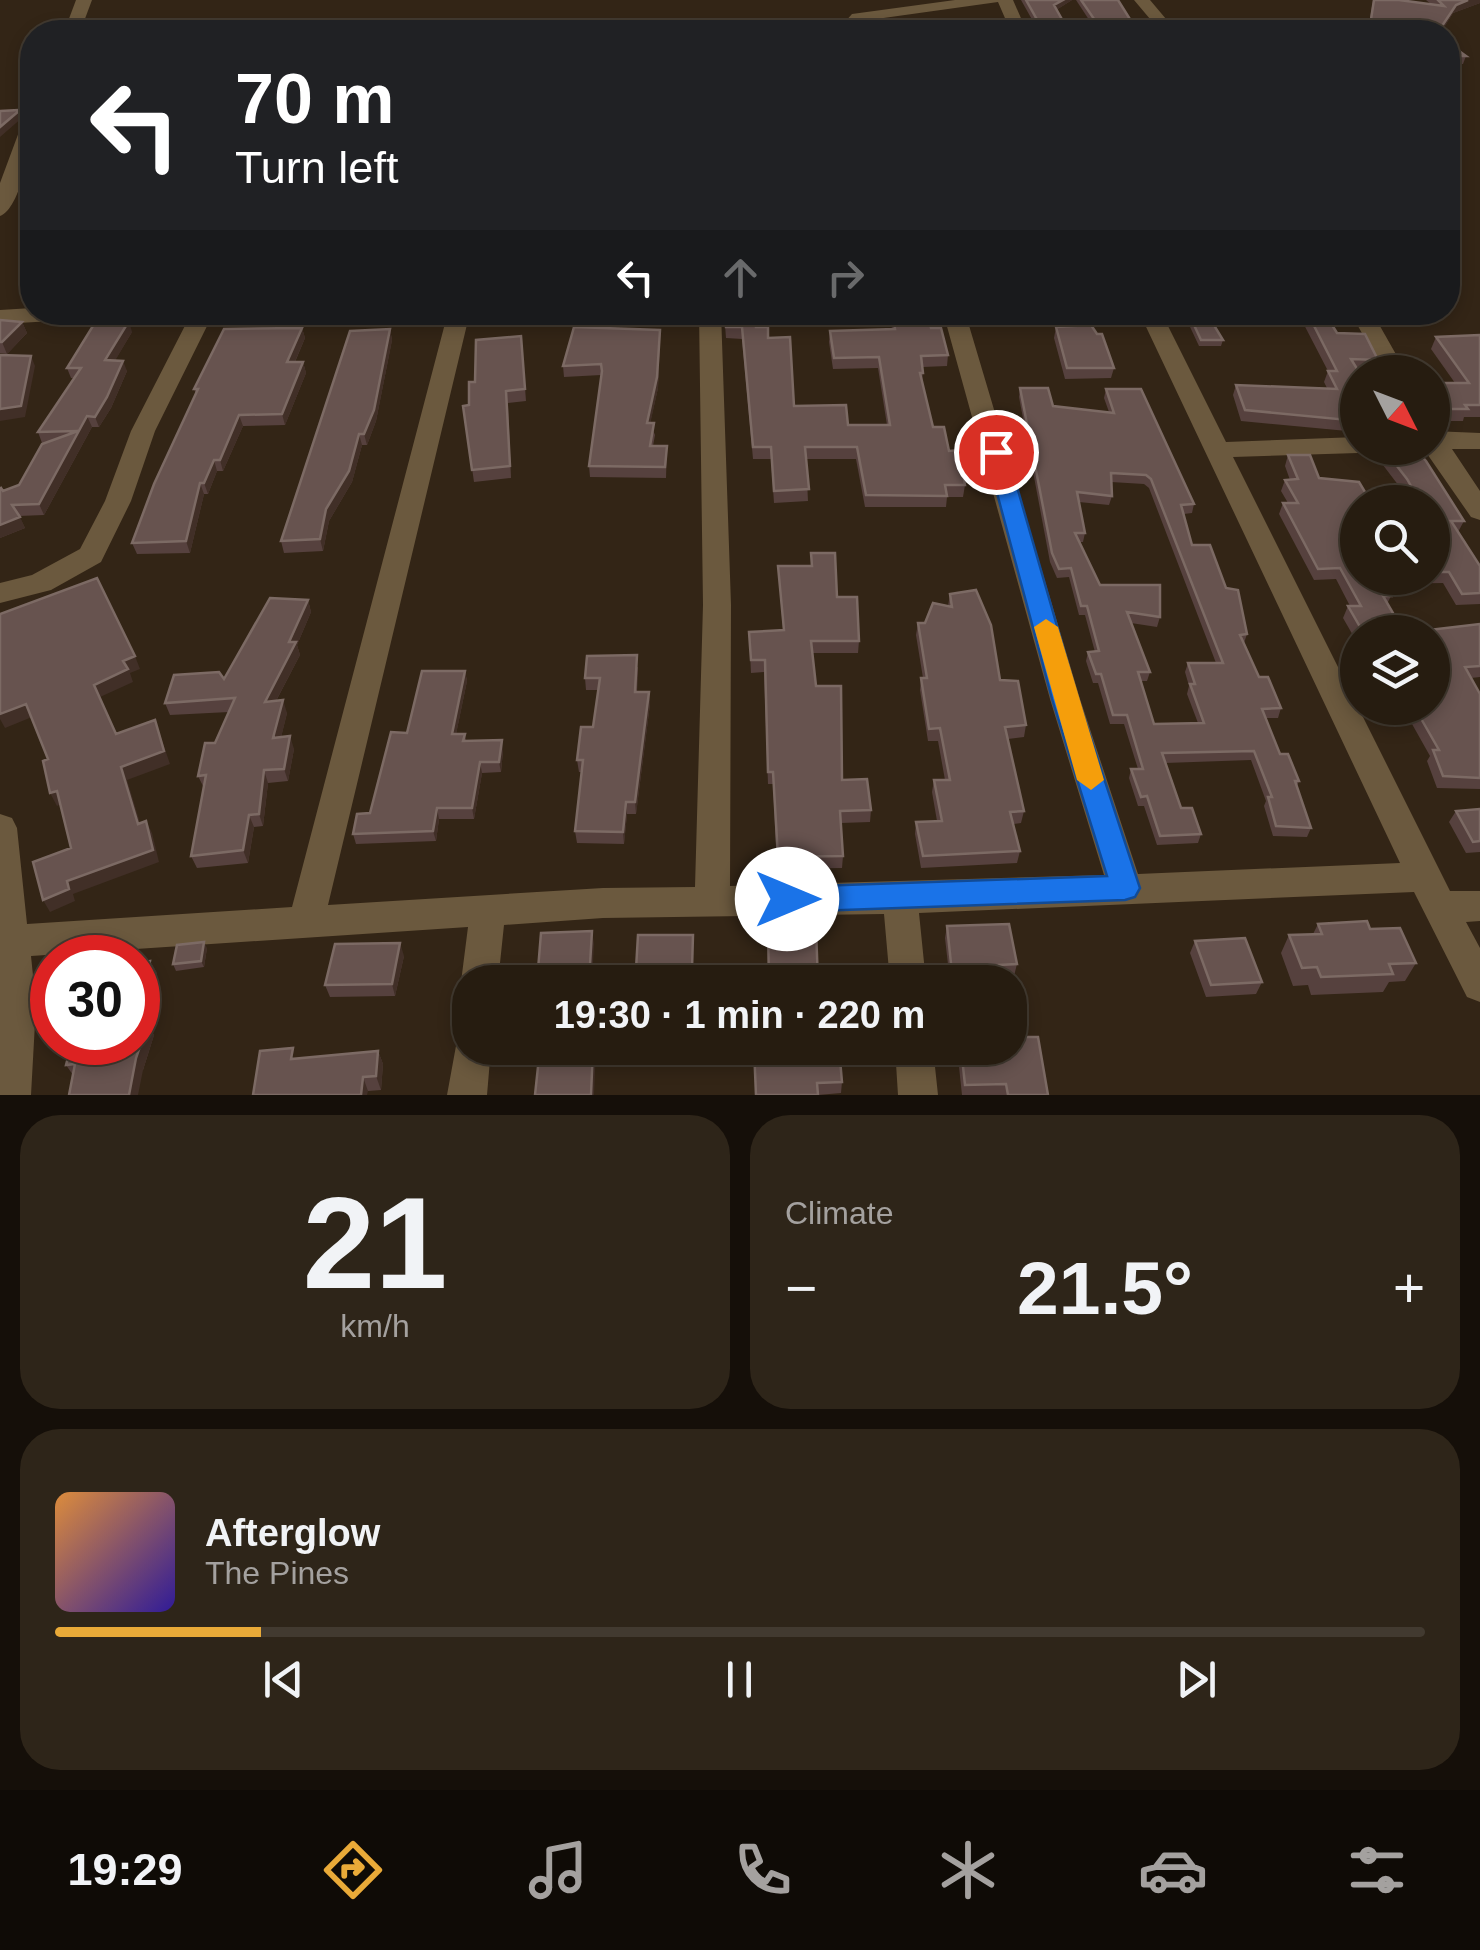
<!DOCTYPE html>
<html lang="en">
<head>
<meta charset="utf-8">
<style>
  body { margin:0; font-family:Helvetica,sans-serif; background:#2e2519; color:#f1f3f6; height:100vh; display:flex; flex-direction:column; font-size:38px; white-space:nowrap }
  * { box-sizing:border-box; margin:0 }
  p { font-size:32px; color:#a4a19f }
  .icon { flex:none; width:55px; height:55px; fill:none; stroke:currentColor; stroke-width:2; stroke-linecap:round; stroke-linejoin:round }
  .map { position:relative; height:1095px; overflow:hidden }
  .details { display:flex; flex-direction:column; gap:20px; padding:20px; background:#150f09; flex:1 }
  .details>* { flex:none }
  .top-card { position:absolute; left:20px; top:20px; width:1440px; height:305px; border-radius:40px; box-shadow:0 5px 15px #0003,0 0 0 2px #423a30; background:#202124; color:#fff; overflow:hidden }
  .needle { width:65px; rotate:132deg }
  .buttons { position:absolute; left:1340px; top:355px; display:grid; gap:20px }
  .buttons a { display:grid; place-items:center; width:110px; height:110px; border-radius:50%; background:#261c10; box-shadow:0 5px 15px #0003,0 0 0 2px #423a30; font-size:50px }
  .speed { position:absolute; left:30px; top:935px; display:flex; gap:20px; font-size:50px; font-weight:700; text-align:center }
  .speed>* { display:grid; place-content:center; width:130px; height:130px; border-radius:50%; background:#261c10; box-shadow:0 5px 15px #0003,0 0 0 2px #423a30; line-height:1 }
  .speed .limit { border:15px solid #d22; background:#fff; color:#111 }
  .pin { position:absolute; display:grid; place-items:center; width:85px; height:85px; color:#fff; margin:-42px; border:5px solid #fff; border-radius:50%; box-shadow:0 2px 10px #0007 }
  .me { position:absolute; width:110px; margin:-55px; rotate:90deg; stroke-linejoin:round; filter:drop-shadow(0 0 8px #0008) }
  .turn { display:flex; align-items:center; gap:35px; height:210px; padding:0 50px; font-size:45px }
  .turn .icon { width:130px; height:130px; stroke-width:2.5 }
  .turn b { display:block; font-size:70px; line-height:85px }
  .lanes { display:flex; align-items:center; height:95px; padding:0 50px; background:#0003; justify-content:center; gap:50px; direction:ltr }
  .lanes .off { opacity:.35 }
  .big { font-size:75px; font-weight:700; line-height:1.1 }
  .details .widget { flex:1; display:flex; flex-direction:column; justify-content:center; gap:15px; min-width:0; padding:0 35px; border-radius:40px; background:#2e2519 }
  .details .dial { align-items:center; gap:0 }
  .dial b { font-size:130px; line-height:1 }
  .song { display:flex; align-items:center; gap:30px }
  .cover { width:120px; height:120px; border-radius:15px; background:linear-gradient(135deg,hsl(30 70% 55%),hsl(250 70% 35%)) }
  .played { height:10px; border-radius:5px; background:linear-gradient(90deg,#e9aa38 15%,#423a30 15%) }
  .keys { display:flex; justify-content:space-around; direction:ltr }
  .heat { display:flex; justify-content:space-between; align-items:center; font-size:55px; direction:ltr }
  .details .tiles { flex:1; display:grid; gap:20px; grid-template-columns:1fr 1fr }
  .widget:last-child { grid-column:span 2 }
  .trip { position:absolute; left:452px; top:965px; width:575px; height:100px; border-radius:40px; background:#261c10; box-shadow:0 5px 15px #0003,0 0 0 2px #423a30; font-weight:700; line-height:100px; text-align:center }
  .dock { display:flex; height:160px; justify-content:space-around; align-items:center; background:#0f0b06; color:#a4a19f }
  .dock .icon { width:70px; height:70px }
  .dock .active { color:#e9aa38 }
  .dock b { font-size:45px; color:#f1f3f6 }
  .map>svg:first-child { display:block }
</style>
</head>
<body>
<div class="map">
<svg width="1480" height="1095" viewBox="0 0 1480 1095">
  <rect width="100%" height="100%" fill="#332516"/>
  <g fill="none" stroke-linecap="round" stroke-linejoin="round">
    <path fill="#6b593e" fill-rule="evenodd" d="M76 0H92L80 32H64Z
      M955 0H1013L1027 32H1011L998 2 862 21 852 32H836L852 14Z
      M1134 0H1150L1177 32H1161Z
      M32 116C33 137 22 208 0 216V183L23 121Z
      M32 308V312H100L89 319 0 324V310Z
      M192 312H214L155 431 131 501 101 562 51 590 0 603V583L32 575 80 549 105 501 131 431Z
      M448 312H470L328 905 603 888 695 887 703 605 699 312H721L731 605 730 886 1104 875 1050 699 943 312H965L1080 699 1138 874 1400 863 1139 312H1161L1226 442 1358 437V448H1369L1358 453 1233 457 1450 891H1480V921L1466 922 1480 948V1002L1467 997 1414 892 919 913 926 982H890L884 914 603 918 504 925 498 982H470V995L461 982 468 927 31 956 36 1005 31 1095H0V814L12 818 17 828 27 924 292 907Z
      M1350 312H1372L1406 372H1384Z
      M1432 431 1480 433V449H1452L1480 491V520L1471 517 1423 448H1432Z
      M470 1031V1048H491L487 1095H447L458 1035Z
      M895 1048H933L938 1095H898Z"/>
  </g>
  <path fill="#56413e" fill-rule="evenodd" d="M1021 0H1072L1056 10 1069 32H1039Z
    M1076 0H1118L1138 32H1097Z
    M1373 0 1431 4 1426 0H1480V3L1453 13 1441 32H1368Z
    M1448 43 1466 56 1463 64H1448Z
    M724 312 756 327 768 338 794 406 848 425H887L878 368 833 369 829 342 830 331 892 329 889 312H927L931 328 948 355 947 366 923 367 922 384 933 427 949 451 965 485 963 497H947L946 507H865L856 459H806L808 501 774 503 771 459H753L742 339 726 338Z
    M1183 312H1206L1223 340 1221 346H1199Z
    M1300 312H1324L1337 333 1378 360 1374 370H1357L1358 432 1241 421 1233 395 1236 385 1327 388 1324 382 1328 371 1299 315Z
    M0 320 22 322 27 333 7 354 0 353Z
    M1056 327 1114 368 1111 378 1065 379 1054 338Z
    M302 328 305 338 295 362H303L306 373 285 425 243 426 223 471H217L208 494H204L190 553 137 554 132 543 196 394 194 389Z
    M390 329 392 340 376 421 367 445H362L352 482 329 521 323 551 284 553 281 541Z
    M132 332 115 360 127 371 111 408 99 427H92L44 515 19 516 25 528 0 538V489L3 491 19 485 42 443 38 432 74 378H71L67 368Z
    M1480 335V417H1464L1463 421H1432V383H1455L1431 349 1436 337Z
    M660 340 658 388 650 423 655 435 653 446H667L666 478 590 477 589 466 601 375 564 377 563 366Z
    M522 347 526 401 508 403 511 478 474 482 463 406 469 405Z
    M1020 388 1053 406 1109 412 1104 398 1106 389 1194 504 1192 513 1184 514 1192 545 1226 588 1247 634 1244 643 1259 677 1281 708 1278 718H1266L1280 754 1299 781 1297 786 1311 828 1307 837 1273 836 1264 806 1266 801 1251 760 1165 763 1181 808 1201 834 1198 843 1157 845 1144 806H1138L1129 778 1131 769H1138L1124 724H1110L1098 683H1093L1086 661 1088 652H1095L1085 615H1079L1069 577 1057 578 1050 562 1019 397ZM1111 482 1144 484 1149 488 1216 663H1188L1185 672 1189 686 1187 694 1198 723 1154 724 1141 681H1147L1150 672 1131 623 1157 627 1160 617 1100 585 1079 542H1083L1085 533 1079 502 1109 505 1112 496Z
    M1370 448H1400L1464 521 1458 532 1480 566V604L1456 605 1443 583 1384 584 1391 596 1387 604 1404 632H1358V644L1343 618 1348 606H1350L1336 579 1314 580 1279 514 1283 503H1288L1281 491 1285 480H1290L1285 466 1288 455 1358 578H1432V502H1409L1402 490Z
    M811 553 837 597 859 641 858 653H812L816 686 842 780 871 810 870 822 841 823 843 856 842 868 777 869 773 784H768L764 672 751 673 749 632 783 630 778 566H811Z
    M950 594 1026 725 1024 737 1008 739 1024 811 1021 823 1013 824 1020 851 1017 863 921 868 915 834 916 822 937 821 932 792 934 780H945L938 741H928L920 690 921 678H923L916 635 918 623H925L948 606Z
    M308 600 311 612 297 645 300 655 276 701 287 713 281 737 294 749 288 781 268 783 263 826 254 827 248 863 197 868 191 856 204 788 198 776 229 712 170 715 165 703 224 679Z
    M1480 624V677L1471 678 1480 694V789L1437 788 1427 761 1430 756 1403 708H1432Z
    M638 667 637 692H649L650 704 636 814H627L624 844 577 843 575 831 582 772H579L577 760 593 727 599 690H586L585 678Z
    M465 671 467 681 456 734H465L466 741 503 751 501 772 482 773 474 819H439L436 841 356 844 353 834 370 813 407 733Z
    M1480 809V852L1466 853 1449 822 1456 811Z
    M1318 924 1370 929 1416 963 1405 981 1389 982 1383 992 1311 995 1308 985 1293 986 1281 953 1289 935 1313 934Z
    M947 926 1017 964 1014 976 1001 977 1002 982H950L945 938Z
    M693 935 692 981H637L636 969Z
    M1195 941 1262 982 1256 994 1206 997 1190 953Z
    M207 948 204 967 176 971 173 964Z
    M404 956 395 996 330 997 325 985Z
    M150 961 157 973 147 1023 154 1035 143 1070 73 1075 66 1065Z
    M1012 1037 1048 1095H962L957 1048H1010Z
    M753 1048 842 1082 841 1093 818 1095H756Z
    M378 1051 383 1064 381 1090 368 1091 297 1059Z"/>
  <path fill="#412f27" d="M1063 0H1072L1053 12 1054 5Z
    M1468 0H1480V3L1453 13 1441 32H1438L1456 5Z
    M20 110 23 117 0 137V127Z
    M129 321 132 332 109 371 105 360Z
    M22 322 27 333 7 354 2 342Z
    M302 328 305 338 290 373 287 362Z
    M390 329 392 340 376 421 367 445 364 434Z
    M660 330 658 388 648 434 647 423Z
    M31 356 35 366 25 417 0 421V409Z
    M123 361 127 371 111 408 99 427 95 417Z
    M303 362 306 373 285 425 282 414Z
    M239 415 243 426 223 471 220 460Z
    M87 416 92 427 44 515 39 504Z
    M359 434 362 445 352 482 329 521 323 551 320 539 326 509Z
    M214 460 217 471 208 494 204 483Z
    M200 483 204 494 190 553 186 541Z
    M20 517 25 528 0 538V525Z
    M308 600 311 612 297 645 300 655 269 714 265 702Z
    M135 656 140 669 130 673 133 682 100 697 94 685 123 661Z
    M465 671 467 681 454 744 452 734Z
    M649 692 650 704 636 814 635 802Z
    M283 700 287 713 278 750 273 738Z
    M26 704 32 717 5 728 0 719V714Z
    M155 720 170 764 127 780 144 836 138 824 121 767Z
    M290 736 294 749 288 781 284 769Z
    M502 740 503 751 501 772 499 762Z
    M480 762 482 773 474 819 472 808Z
    M264 770 268 783 263 826 259 814Z
    M57 791 63 803 57 806 50 793Z
    M626 802 627 814 624 844 623 832Z
    M437 808 439 819 436 841 433 831Z
    M249 815 254 827 248 863 243 850Z
    M146 821 152 833 159 862 73 894 75 901 50 912 43 900Z
    M592 931 594 944 592 982H589Z
    M204 942 207 948 204 967 201 961Z
    M400 943 404 956 395 996 392 984Z
    M150 961 157 973 145 1029 148 1023 154 1035 143 1070 138 1095H129L138 1023Z
    M593 1048H596L594 1095H591Z
    M378 1051 383 1064 381 1090 376 1076Z
    M363 1077 368 1091 367 1095H361Z"/>
  <path fill="#67534f" stroke="#7c6a64" stroke-width="2.5" fill-rule="evenodd" d="M1026 0H1063L1054 5 1069 32H1044Z
    M1081 0H1118L1138 32H1103Z
    M1374 0H1399L1444 6 1438 0H1468L1456 5 1438 32H1369Z
    M932 27H983L985 32H934Z
    M1448 43 1466 56H1448Z
    M20 110 0 127V111Z
    M725 312H756V327H768V338L790 337 794 406 846 405 848 425H890L879 357 834 358 830 331 895 329 892 312H927L931 328H941L948 355 921 356 923 373H920L933 427H944L949 451 959 450 965 485H945L947 496 866 495 857 447H805L809 489 774 491 771 447H753L742 327H726Z
    M1188 312H1206L1223 340H1201Z
    M1307 312H1324L1337 333 1365 334 1378 360 1351 359 1359 372 1358 421 1245 410 1236 385 1337 389 1328 371H1337Z
    M0 320 22 322 2 342H0Z
    M96 321H129L105 360 123 361 107 397 95 417 87 416 39 504 12 505 20 517 0 525V489L1 488 3 491 19 485 42 444 78 431 38 432 81 368H67Z
    M1091 325 1097 334H1102L1114 368H1067L1056 327Z
    M574 327 660 330 657 377 647 423H654L650 446H667L665 467 589 466 602 371 601 364 563 366Z
    M302 328 287 362H303L282 414 239 415 220 460H214L204 483H200L186 541 132 543 154 484 198 389H194L224 329Z
    M390 329 374 410 364 434H359L349 471 326 509 320 539 281 541 350 331Z
    M1480 335V405H1465L1468 409H1437L1432 401V383H1469L1436 337Z
    M521 336 525 389 506 391 510 466 472 470 463 406 469 405V382H475L476 340Z
    M0 355 31 356 21 406 0 409Z
    M1020 388H1048L1053 406 1114 413 1106 389H1141L1194 504 1181 505 1192 545H1210L1226 588 1238 590 1247 634 1240 635 1259 677H1268L1281 708 1262 709 1280 754H1288L1299 781H1295L1311 828 1276 826 1268 797H1272L1254 751 1162 753 1181 808H1192L1201 834 1160 836 1147 796 1141 797 1131 769H1143L1127 715H1113L1101 674H1096L1088 652 1099 651 1087 606H1081L1071 568 1059 569 1052 553ZM1111 473 1146 475 1151 479 1223 663H1188L1195 684H1190L1204 723 1154 724 1138 672H1150L1127 612 1160 617V585H1100L1075 533H1085L1077 492 1112 496Z
    M1383 448H1400L1403 452 1417 451 1426 461 1464 521H1451L1480 566V593L1462 594 1449 572H1432V532H1437L1432 525V502H1420L1407 479Z
    M1288 455H1310L1319 478 1359 482 1371 502H1358V578H1380L1391 596H1383L1404 632H1363L1348 606H1361L1340 568 1318 569 1283 503H1298L1285 480 1298 479Z
    M811 553H835L837 597H857L859 641H811L816 686H841L842 780 867 779 871 810 840 811 843 856 778 857 773 772H768L765 660H751L749 632 784 630 778 566H812Z
    M97 578 135 656 123 661 128 669 94 685 116 734 155 720 164 751 121 767 138 824 146 821 153 850 67 881 69 889 43 900 33 862 71 848 57 791 50 793 43 761 48 759 26 704 0 714V614Z
    M976 590 991 625 1000 680 1018 681 1026 725 1005 727 1024 811 1010 812 1020 851 923 856 916 822 942 821 934 780H950L940 728 929 729 921 678H927L918 623H925L933 603 952 607 950 594Z
    M270 598 308 600 289 642H296L265 702 283 700 273 738 290 736 284 769 264 770 259 814 249 815 243 850 191 856 206 775 198 776 205 743H215L235 698 165 703 174 675 219 672 224 679Z
    M1480 624V666L1465 667 1480 694V778L1443 776 1433 750H1439L1415 708H1432V632H1412Z
    M637 655 635 692H649L635 802H626L623 832 575 831 583 760H577L581 727H593L600 678H585L587 656Z
    M422 671H465L452 734H465L463 741 502 740 499 762H480L472 808H437L433 831 353 834 357 814 370 813 391 732 407 733Z
    M1480 809V841L1473 842 1456 811Z
    M1367 921 1370 929 1400 928 1416 963 1389 964 1393 974 1321 977 1317 967 1302 968 1289 935 1322 934 1318 924Z
    M1009 924 1017 964 999 965 1002 982H953L947 926Z
    M768 929H816L818 982H766H769Z
    M592 931 589 982H537L541 933Z
    M638 935H693L692 969H636Z
    M1245 938 1262 982 1211 985 1195 941Z
    M204 942 201 961 173 964 177 945Z
    M400 943 392 984 325 985 335 944Z
    M150 961 138 1023V963Z
    M148 1023 136 1058 129 1095H69L75 1064 66 1065 72 1042H138V1024Z
    M1010 1028 1012 1037H1038L1048 1095H1008L1006 1084 965 1085 961 1048H1010Z
    M293 1048 291 1059 378 1051 376 1076 363 1077 361 1095H253L260 1051Z
    M540 1048H593L591 1095H535Z
    M754 1048H839L842 1082 817 1083 818 1095H756Z"/>
  <path fill="#1a73e8" stroke="#114b97" stroke-width="2.5" d="M996 445 1007 452 1078 699 1140 888 1135 897 1125 900 787 912 777 908 773 899 777 890 787 887 1107 876 1052 699 986 452Z"/>
  <path fill="#f59e0b" d="M1046 619 1058 627 1104 780 1091 790 1077 780 1034 627Z"/>
</svg>
<div class="buttons">
<a><svg class="needle" viewBox="-14 -14 28 28"><path d="M0-13l5 13h-10z" fill="#e53935"/><path d="M0 13l5-13h-10z" fill="#a4a19f"/></svg></a>
<a><svg class="icon" aria-label="search" viewBox="0 0 24 24"><circle cx="10" cy="10" r="6"/><path d="M15 15l6 6"/></svg></a>
<a><svg class="icon" aria-label="layers" viewBox="0 0 24 24"><path d="M12 4l9 5-9 5-9-5zM3 14l9 5 9-5"/></svg></a>
</div>
<div class="speed"><div class="limit">30</div></div>
<div class="pin" style="left:996px;top:452px;background:#d93025"><svg class="icon" aria-label="arrive" viewBox="0 0 24 24"><path d="M6 21V4h12l-3 4 3 4H6"/></svg></div>
<svg class="me" style="left:787px;top:899px" viewBox="-20 -20 40 40"><circle r="19" fill="#fff"/><path d="M0-13L10 11 0 6-10 11z" fill="#1a73e8"/></svg>
<div class="trip">19:30 · 1 min · 220 m</div>
<div class="top-card">
<div class="turn"><svg class="icon" aria-label="left" viewBox="0 0 24 24"><path d="M17 20v-9H6M10 6l-5 5 5 5"/></svg><div><b>70 m</b>Turn left</div></div>
<div class="lanes"><svg class="icon" aria-label="left" viewBox="0 0 24 24"><path d="M17 20v-9H6M10 6l-5 5 5 5"/></svg><svg class="icon off" aria-label="ahead" viewBox="0 0 24 24"><path d="M12 20V5M6 11l6-6 6 6"/></svg><svg class="icon off" aria-label="right" viewBox="0 0 24 24"><path d="M7 20v-9h11M14 6l5 5-5 5"/></svg></div>
</div>
</div>
<section class="details">
<div class="tiles">
<div class="widget dial"><b>21</b><p>km/h</p></div>
<div class="widget"><p>Climate</p>
<div class="heat"><a>−</a><b class="big">21.5°</b><a>+</a></div>
</div>
<div class="widget">
<div class="song"><i class="cover"></i><div><b>Afterglow</b><p>The Pines</p></div></div>
<div class="played"></div>
<div class="keys"><svg class="icon" aria-label="previous" viewBox="0 0 24 24"><path d="M18 5L8 12l10 7zM5 5v14"/></svg><svg class="icon" aria-label="pause" viewBox="0 0 24 24"><path d="M8 5v14M16 5v14"/></svg><svg class="icon" aria-label="next" viewBox="0 0 24 24"><path d="M6 5l10 7-10 7zM19 5v14"/></svg></div>
</div>
</div>
</section>
<nav class="dock">
<b>19:29</b>
<svg class="icon active" aria-label="directions" viewBox="0 0 24 24"><path d="M12 3l9 9-9 9-9-9zM9 14v-3h6M13 9l2 2-2 2"/></svg>
<svg class="icon" aria-label="music" viewBox="0 0 24 24"><path d="M9 18V5l10-2v13"/><circle cx="6" cy="18" r="3"/><circle cx="16" cy="16" r="3"/></svg>
<svg class="icon" aria-label="phone" viewBox="0 0 24 24"><path d="M5 4h4l2 5-3 2q2 4 5 5l2-3 5 2v4C11 20 4 13 5 4z"/></svg>
<svg class="icon" aria-label="climate" viewBox="0 0 24 24"><path d="M12 3v18M4 7l16 10M4 17L20 7"/></svg>
<svg class="icon" aria-label="car" viewBox="0 0 24 24"><path d="M5 17H2v-5l4-1 3-4h7l3 4 3 1v5h-3M9 17h6M6 11h13"/><circle cx="7" cy="17" r="2"/><circle cx="17" cy="17" r="2"/></svg>
<svg class="icon" aria-label="filters" viewBox="0 0 24 24"><path d="M4 7h16M4 17h16"/><circle cx="9" cy="7" r="2"/><circle cx="15" cy="17" r="2"/></svg>
</nav>
</body>
</html>
